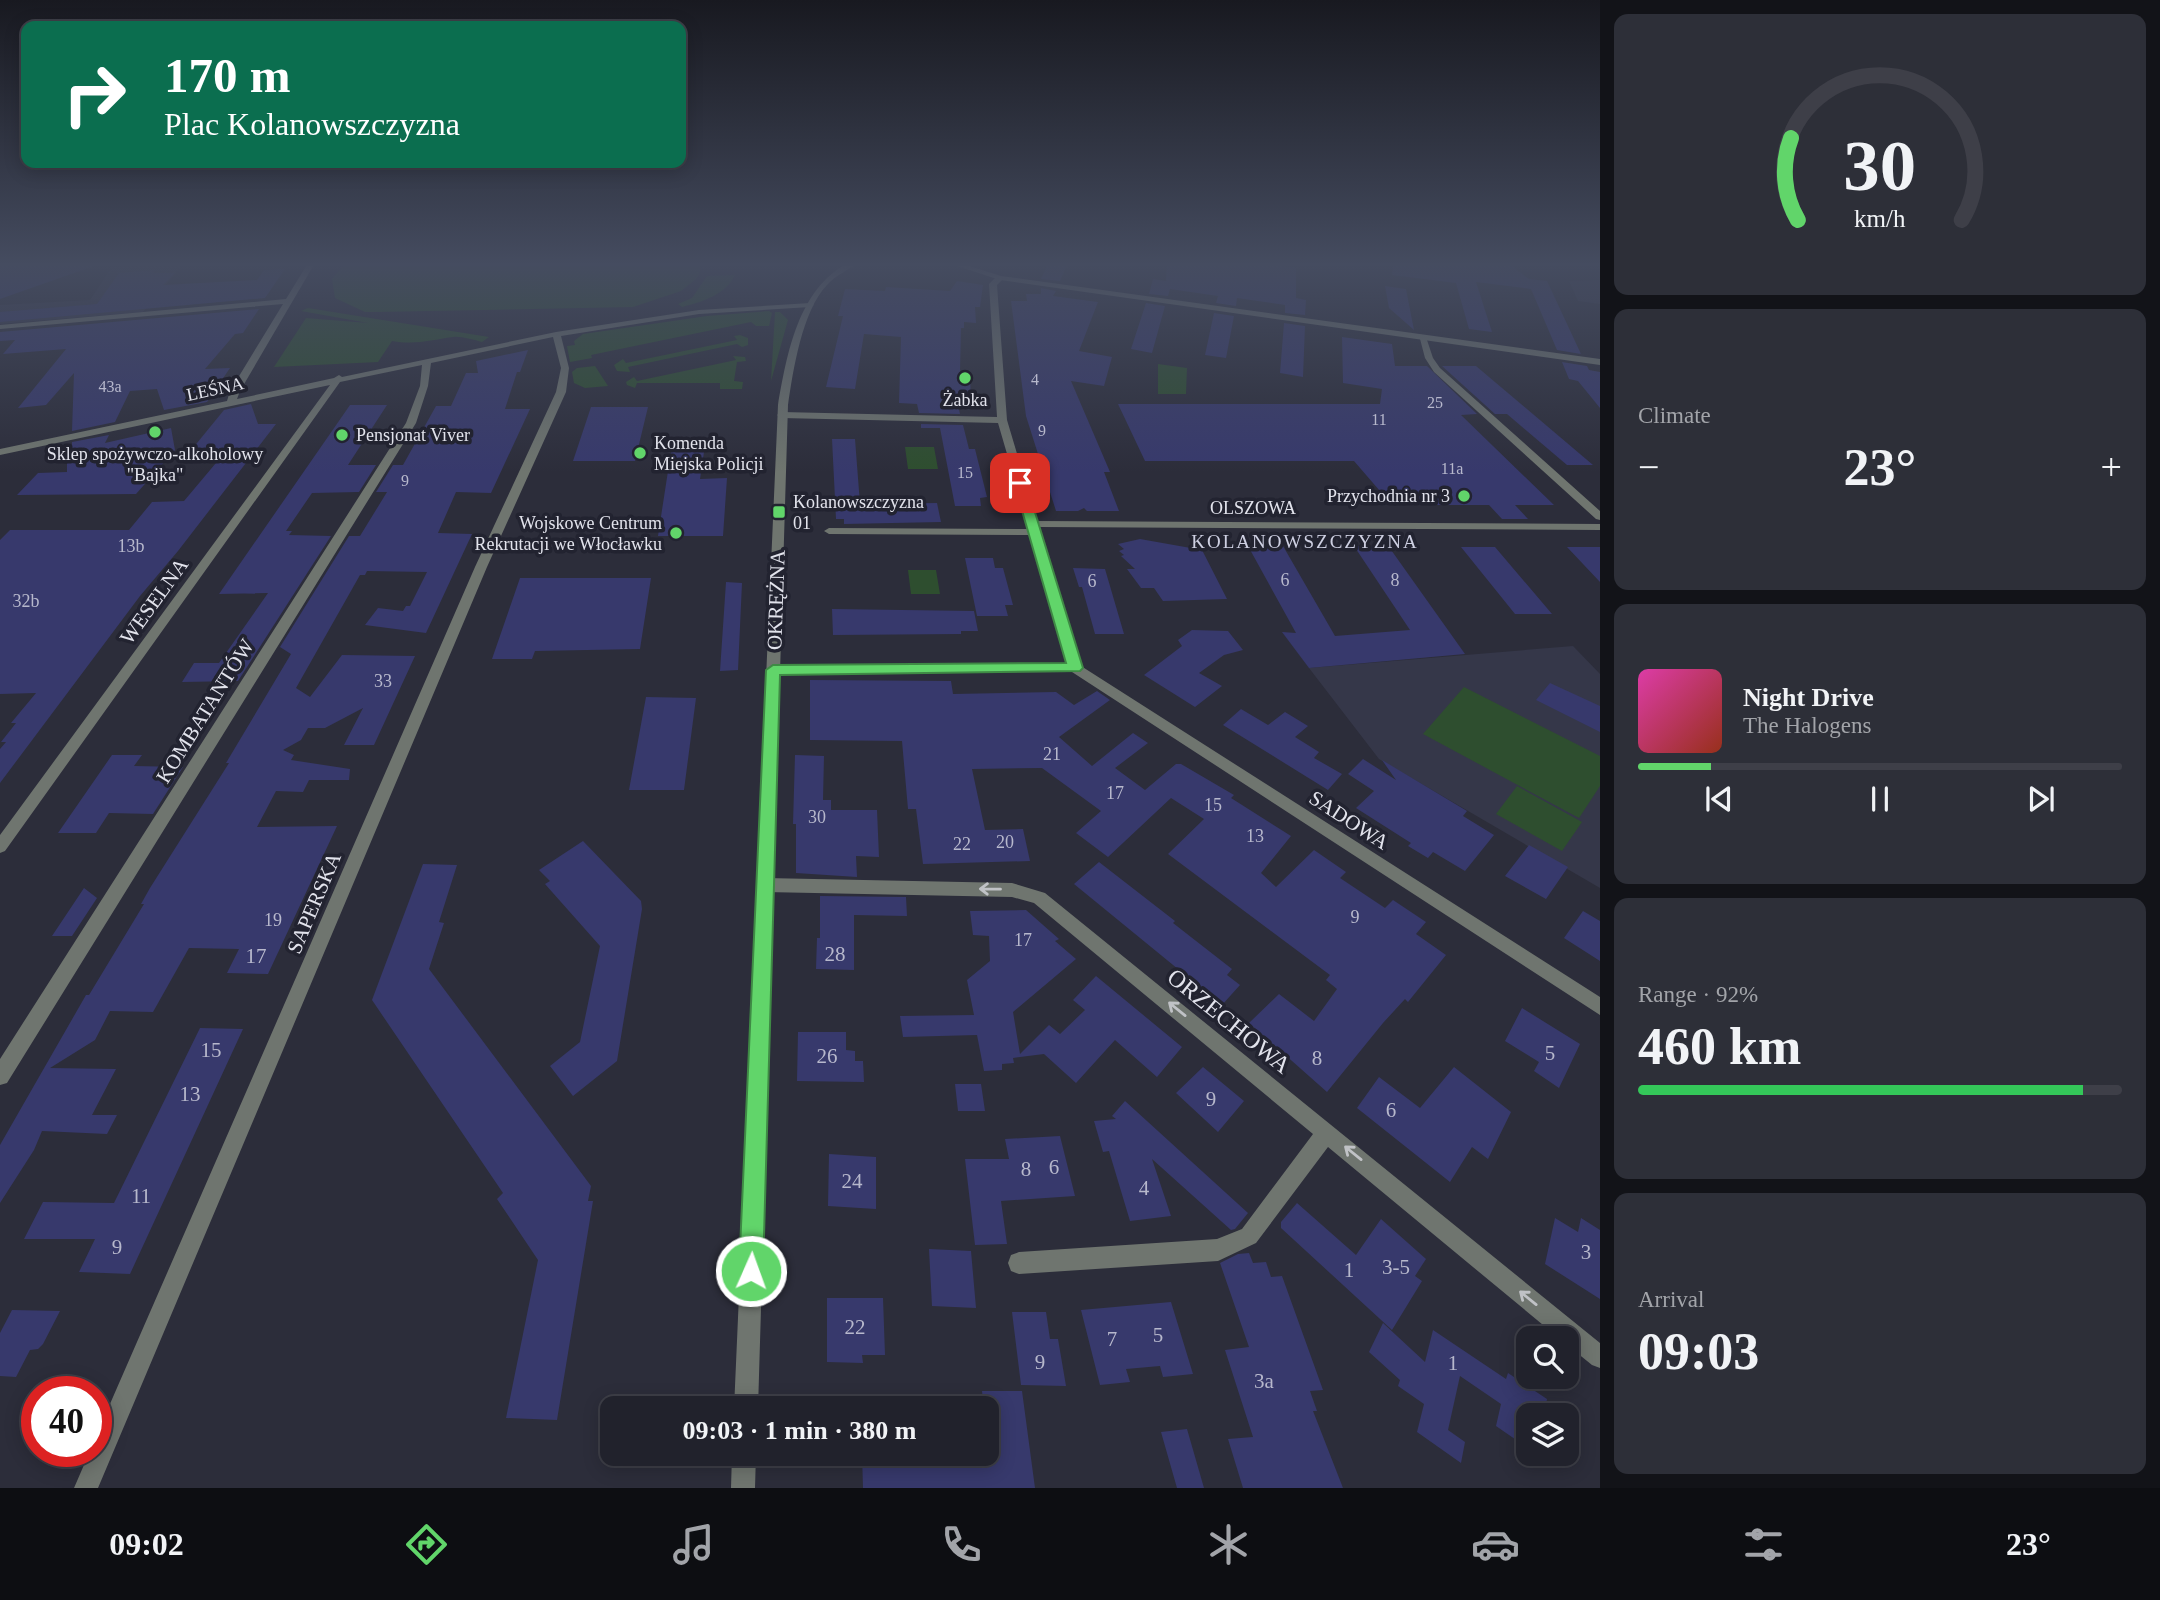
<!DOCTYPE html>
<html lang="en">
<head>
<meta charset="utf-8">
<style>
  body { margin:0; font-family:"Times New Roman",serif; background:#2d2f38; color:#f1f3f6; height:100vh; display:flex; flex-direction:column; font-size:26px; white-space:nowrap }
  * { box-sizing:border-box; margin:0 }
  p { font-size:23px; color:#a2a4a9 }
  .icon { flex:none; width:38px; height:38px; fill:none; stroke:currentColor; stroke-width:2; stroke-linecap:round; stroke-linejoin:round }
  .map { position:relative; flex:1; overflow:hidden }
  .drawer { display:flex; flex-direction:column; gap:14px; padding:14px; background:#121318; width:560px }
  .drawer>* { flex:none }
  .guide { position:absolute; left:21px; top:21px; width:665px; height:147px; border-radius:14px; box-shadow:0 4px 18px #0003,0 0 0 2px #3e3f48; background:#0b6e4f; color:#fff; overflow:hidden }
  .fabs { position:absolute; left:1516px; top:1326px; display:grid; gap:14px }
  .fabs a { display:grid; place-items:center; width:63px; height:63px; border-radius:14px; background:#21222c; box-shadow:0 4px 18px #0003,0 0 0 2px #3e3f48; font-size:35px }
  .speed { position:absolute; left:21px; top:1376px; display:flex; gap:14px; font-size:35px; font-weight:700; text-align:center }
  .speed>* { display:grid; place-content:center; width:91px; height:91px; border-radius:50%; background:#21222c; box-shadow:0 4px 18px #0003,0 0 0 2px #3e3f48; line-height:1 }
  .speed .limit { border:10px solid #d22; background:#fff; color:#111 }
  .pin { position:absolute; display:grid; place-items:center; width:60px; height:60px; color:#fff; margin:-30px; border-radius:14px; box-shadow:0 4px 10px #0006 }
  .me { position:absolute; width:77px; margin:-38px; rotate:2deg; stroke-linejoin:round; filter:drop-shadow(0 0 5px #0008) }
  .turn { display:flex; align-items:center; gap:24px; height:147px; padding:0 28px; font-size:32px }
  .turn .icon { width:91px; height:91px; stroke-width:2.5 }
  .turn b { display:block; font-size:49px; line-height:60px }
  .big { font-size:52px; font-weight:700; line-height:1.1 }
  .drawer .tile { flex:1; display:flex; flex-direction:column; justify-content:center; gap:10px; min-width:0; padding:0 24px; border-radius:14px; background:#2d2f38 }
  .drawer .dial { align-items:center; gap:0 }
  .dial svg { height:182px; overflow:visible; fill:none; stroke:#3e3f48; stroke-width:7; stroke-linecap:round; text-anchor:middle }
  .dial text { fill:#f1f3f6; stroke:none }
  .song { display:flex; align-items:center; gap:21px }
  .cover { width:84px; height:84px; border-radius:10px; background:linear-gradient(135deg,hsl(320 70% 55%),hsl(10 70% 35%)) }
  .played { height:7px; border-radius:4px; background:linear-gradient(90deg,#61d56a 15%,#3e3f48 15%) }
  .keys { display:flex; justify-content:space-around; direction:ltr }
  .heat { display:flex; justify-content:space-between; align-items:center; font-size:38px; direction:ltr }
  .charge { height:10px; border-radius:5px; background:linear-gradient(90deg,#34c759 92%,#3e3f48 0) }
  .trip { position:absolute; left:600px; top:1396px; width:399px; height:70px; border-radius:14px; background:#21222c; box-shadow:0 4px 18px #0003,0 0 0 2px #3e3f48; font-weight:700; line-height:70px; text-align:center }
  .tabs { display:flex; height:112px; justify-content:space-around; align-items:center; background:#0d0e12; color:#a2a4a9 }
  .tabs .icon { width:49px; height:49px }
  .tabs .active { color:#61d56a }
  .tabs b { font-size:32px; color:#f1f3f6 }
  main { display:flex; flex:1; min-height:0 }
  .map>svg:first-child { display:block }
</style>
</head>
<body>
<main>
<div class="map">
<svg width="1600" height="1488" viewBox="0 0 1600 1488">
  <rect width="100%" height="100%" fill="#2c2d3a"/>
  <path fill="#353749" d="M184 263 143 312 0 324V305L90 300 112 267Z
    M1600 280V304L1578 301 1569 281Z
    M1573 646 1600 674V888L1379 759 1309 668Z"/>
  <path fill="#2e4e2f" d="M345 263H700V273L696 279 681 291 633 307 376 312H365L335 298 332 279Z
    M735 275C726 295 701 302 682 307L678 304 692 298 707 276Z
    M308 308 489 337 482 342C474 340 461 336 453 337 432 340 415 345 392 341L378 362 274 367 306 318 368 323 301 311Z
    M769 311 772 313 769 326H756L751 322 591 355 592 358 570 362 567 346 575 345 574 341 583 334 707 316Z
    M775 312H780L788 320 771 381Z
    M740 335 748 338V345L742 347 737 344 628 367 630 372 617 371 614 365 623 359 626 363 737 340 734 336Z
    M733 356 745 357 746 361 737 362 734 381 743 382 742 389H720V383H637L635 388 627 385 626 382 634 377 637 381 736 360Z
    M1158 364 1187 368 1186 394H1158Z
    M595 366 608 386 585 388 574 383 572 372 577 368Z
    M905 447H934L938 469H908Z
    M908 570H936L940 594H911Z
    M1464 687 1600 756V786L1579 818 1423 734Z
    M1517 786 1582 822 1562 851 1496 814Z"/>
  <path fill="#37396c" d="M0 263H93L94 266 0 299Z
    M1048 263H1068L1060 281 1041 279Z
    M1167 263H1259L1296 268V298L1306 300 1305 315 1285 313V305L1237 298 1236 306 1216 303 1218 296 1170 289 1168 296 1149 294 1153 279 1166 281Z
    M1393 263H1508L1529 279 1547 281 1581 354 1557 350 1531 289 1476 282 1492 332 1469 329 1456 283 1392 275Z
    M285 269 265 298 0 322V312L97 304 119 273 155 270 153 273H175L163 285 257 280 264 270Z
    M957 281 983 285 980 307H975L976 323 964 322V328H961L960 372 970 373 971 406 958 405 960 414 919 413 917 404 899 403 901 337 864 334 855 389 826 387 843 316H838L845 289 885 291 886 287 950 291Z
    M1385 286 1406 289 1414 330 1389 308Z
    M1041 288 1056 291 1053 296 1098 302 1079 351 1112 357 1104 386 1071 381 1110 472H1104L1119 511H1087L1084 508 1078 511H1056L1026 416 1011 301H1027L1026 294H1041Z
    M1146 303 1165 306 1152 353 1131 349Z
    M259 309 243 333 235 334 205 369 230 368 207 402 164 410 157 389 130 391 115 422 72 431 74 373 46 405 18 408 66 349 3 354 15 340 0 341V332Z
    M1214 313 1234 316 1226 358 1205 355Z
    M1284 323 1305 326 1303 377 1280 373Z
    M1342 337 1392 344 1395 366H1427L1477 414 1461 415 1554 505H1515L1528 519H1502L1489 505H1392L1354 461H1145L1118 404H1380L1382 389 1343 383Z
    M528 350 520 372H517L505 409H530L491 493 456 492 438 533 472 534 426 633 365 625 378 608 403 611 406 606H410L427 572 367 571 365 575H360L296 688 310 697 342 655 415 656 374 745H344L363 708 325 728H308L301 740 283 750 294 755 291 760 350 769 349 780H309L303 792 276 791 257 827 337 826 268 974 227 973 239 949 189 948 153 1012 110 1011 95 1040 50 1068 116 1069 92 1115H117L107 1134 42 1131 34 1150 0 1203V1145L86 995H89L144 904H141L150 888 229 763H226L291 654 280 647 349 536H360L387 492H376L393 465H403L436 406H451L466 373H478L476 361Z
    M1562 362 1587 366 1589 370 1600 372V408L1578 381 1569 379Z
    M1442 366H1476L1593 465H1567L1507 414H1495Z
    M251 404 258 424H276L178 551 140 596 0 783V749L6 742H1L16 723H11L36 693 0 694V540L10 530H129L152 502 184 501 221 457 188 454 224 410Z
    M350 405H387L348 465H376L359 492 312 493 286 531H292L289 535 331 536 238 681 182 682 194 663H219L268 593 219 594Z
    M591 407H648L635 461H573Z
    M921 424 963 425 969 449H975L987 497 980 498 981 506H955L940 428H921Z
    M171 428 175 450 136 494 17 495 38 473 67 472V453L72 452V442L109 435 105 443Z
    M832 439H855L860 504 937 503 941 522 844 524V519H836Z
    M672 445H705L700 479 727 478 723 536H658Z
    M1140 539 1202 550 1227 599 1163 601 1154 588H1141L1127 569H1135L1121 556 1124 555 1119 551 1124 549 1118 544Z
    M1248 546H1283L1335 636 1410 630 1354 546 1389 547 1465 654 1309 668 1282 632 1296 633Z
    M1461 547H1495L1552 614H1515Z
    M1567 547H1600V582Z
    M965 558H993L995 568H1003L1013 605H1005L1008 616H977Z
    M1073 568 1105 569 1124 634H1095L1082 587H1079Z
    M520 578H651L640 649 535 651 532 659H492Z
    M726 582 742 583 738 670 720 671Z
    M832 609 974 611 978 631H961V634L833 635Z
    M1192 630 1228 631 1243 650 1224 655 1199 673 1222 686 1195 707 1144 675 1182 646 1178 640Z
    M810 680 951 681 953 694 1056 692 1074 705 1097 691 1110 700 1059 737 1092 766 1133 733 1148 743 1115 768 1145 790 1176 764H1181L1234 795 1231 798 1291 836 1261 873 1276 887 1314 850 1346 872 1340 878 1385 908 1393 900 1426 922 1416 934 1446 955 1408 1002 1405 999 1383 1023 1327 1092 1249 1023 1279 994 1314 1021 1337 989 1326 980 1330 975 1168 854 1204 819 1171 798 1108 857 1076 833 1101 811 1042 768 972 769 985 830 1023 829 1030 861 923 864 916 809H908L902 741 810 740Z
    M1550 683 1600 706V732L1536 700Z
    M646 697 696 698 684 790H629Z
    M1241 709 1268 725 1285 712 1308 726 1295 737 1319 752 1314 758 1342 774 1328 790 1223 725Z
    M112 755H142L134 766 183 767 153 814 109 813 96 833H58Z
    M795 755 824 756 823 800H831V810H877L879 857 856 856 857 877 796 873V824H793Z
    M1363 759 1396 780 1382 760 1467 811 1463 816 1494 835 1465 871 1433 852 1428 858 1408 846 1411 843 1356 808 1374 791 1348 774Z
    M583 841 641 901 642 909 617 1061 573 1096 550 1066 580 1042 600 946 545 884 550 881 539 870Z
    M1529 845 1568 867 1546 899 1505 876Z
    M1099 862 1175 921 1173 923 1232 969 1227 975 1240 985 1222 1005 1074 884Z
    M423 864 457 865 439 922 444 923 429 969 591 1186 588 1201H593L557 1420 506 1418 538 1260 497 1199 503 1193 372 1000Z
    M84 888 97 898 72 936H52Z
    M820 896 906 897 907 916 854 915V970L816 969 817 938H820Z
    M1026 910 1059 939 1055 941 1076 959 1013 1012 1020 1054 1049 1025 1060 1034 1085 1010 1073 1000 1096 976 1182 1047 1157 1077 1115 1040 1076 1083 1044 1054 1013 1058 1014 1063 1002 1064V1070L984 1071 977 1035 903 1037 900 1016 974 1015 967 980 990 961 989 936 973 935 970 911Z
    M1583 911 1600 921V961L1564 938Z
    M1522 1008 1580 1044 1559 1088 1534 1071 1539 1062 1505 1041Z
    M200 1028 243 1029 130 1274 79 1272 95 1239H24L43 1202 114 1203Z
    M798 1032H846V1050L855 1051V1061H863L864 1082 797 1081Z
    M1203 1067 1244 1101 1218 1132 1176 1093Z
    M1454 1067 1511 1112 1488 1159 1472 1147 1450 1182 1357 1108 1379 1077 1420 1108Z
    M955 1084H981L985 1111H958Z
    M1125 1101 1248 1213 1235 1229 1231 1230 1152 1159 1171 1216 1130 1221 1109 1151 1103 1152 1094 1121 1116 1119 1112 1116Z
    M1060 1136 1075 1196 1001 1201 1007 1244 975 1245 965 1159H1009L1005 1139Z
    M829 1154 876 1157V1209L828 1206Z
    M1297 1203 1356 1255 1381 1219 1426 1259 1415 1276 1422 1281 1392 1330 1281 1228V1222Z
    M1555 1218 1578 1232 1581 1218 1600 1230V1299L1545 1264Z
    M929 1249 971 1251 976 1308 932 1306Z
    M1249 1253 1253 1263 1266 1262 1271 1277 1282 1276 1323 1390 1310 1391 1317 1411H1313L1343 1488H1243L1228 1439 1253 1437 1225 1350 1249 1347 1220 1263 1238 1254Z
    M827 1298H883L885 1355H862L863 1363 827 1362Z
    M1171 1302 1193 1374 1163 1377 1160 1366 1126 1369 1130 1382 1100 1385 1081 1310Z
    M12 1310 60 1311 43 1344 38 1349 30 1350 16 1377 0 1376V1333Z
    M1012 1312H1046L1050 1339H1058L1066 1386 1021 1385Z
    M1383 1323 1425 1362 1433 1330 1506 1379 1508 1373 1547 1399 1544 1416H1528V1448L1496 1426 1501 1404 1460 1376 1448 1430 1465 1442 1461 1463 1417 1432 1424 1404 1398 1386 1400 1380 1369 1352Z
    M982 1391H1022L1035 1488H863L862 1454H987V1409H984Z
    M1187 1429 1204 1488H1177L1161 1432Z"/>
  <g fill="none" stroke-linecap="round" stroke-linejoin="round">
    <path fill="#6f756f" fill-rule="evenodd" d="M308 263H315L240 391 237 399 334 378 339 375 342 377 556 332 699 310 810 303 814 305 810 307 699 314 561 336 569 368 566 392 487 567 98 1488H74L90 1451H96V1436L475 567 556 392 561 368 553 337 431 363 428 386 416 423 7 1083 0 1085V1059L406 423 420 386 422 365 340 382 5 851 0 853V835L330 385 0 455V449L227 401 230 391 283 304 0 329V325L286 299Z
      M997 276 1004 278 997 285 1007 420 1037 521 1600 524V530L1039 527 1081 666 1600 997V1015L1072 672 768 673 767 670 773 666 1067 664 1030 535 829 534 824 531 829 528 1029 529 998 423 782 418 777 415 782 412 997 417 989 284Z
      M1419 335 1426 337 1433 358 1440 368 1600 511V520L1596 519 1434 372 1425 358Z
      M765 878 1012 883 1045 893 1600 1343V1368L1592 1365 1566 1344V1339H1560L1328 1147 1256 1243 1218 1261 1019 1274 1011 1271 1008 1263 1011 1255 1019 1252 1217 1239 1242 1229 1313 1134 1034 903 1012 897 765 892 759 890 757 885 759 880Z"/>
    <path fill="#6f756f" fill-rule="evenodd" d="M848 263H858C848 270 836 275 827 285 802 311 793 371 788 405L758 1409H734L778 405C787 354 798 289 848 263Z
      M948 263H960L1001 276 1600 359V365L1000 280Z
      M732 1454H756L755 1488H731Z"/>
  </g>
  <defs><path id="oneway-shaft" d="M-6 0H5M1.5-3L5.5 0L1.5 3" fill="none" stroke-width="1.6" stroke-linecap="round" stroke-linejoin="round" transform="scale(1.75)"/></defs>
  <g stroke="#c0c2c6">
    <use href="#oneway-shaft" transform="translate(990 889) rotate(-179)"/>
    <use href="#oneway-shaft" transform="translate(1177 1009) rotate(-141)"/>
    <use href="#oneway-shaft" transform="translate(1353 1153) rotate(-141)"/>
    <use href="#oneway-shaft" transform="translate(1528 1298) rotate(-141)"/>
  </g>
  <linearGradient id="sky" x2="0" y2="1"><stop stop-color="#181920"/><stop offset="0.56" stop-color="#454c60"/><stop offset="1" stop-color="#454c60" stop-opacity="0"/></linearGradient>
  <rect width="1600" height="472" fill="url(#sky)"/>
  <path fill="#61d56a" stroke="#3f8a45" stroke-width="2" d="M1020 480 1026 483 1083 668 1080 671 780 675 763 1271 759 1280 751 1283 742 1280 739 1271 766 670 773 665 1066 663 1014 483Z"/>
  <g fill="#61d56a" stroke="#222330" stroke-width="2.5">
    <circle cx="965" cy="378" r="7"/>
    <circle cx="155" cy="432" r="7"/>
    <circle cx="342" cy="435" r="7"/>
    <circle cx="640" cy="453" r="7"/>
    <circle cx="1464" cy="496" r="7"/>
    <rect x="772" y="505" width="14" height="14" rx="3.5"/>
    <circle cx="676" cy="533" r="7"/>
  </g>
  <g text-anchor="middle" stroke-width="7" stroke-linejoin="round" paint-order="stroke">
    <g font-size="16" fill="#b7b8cc">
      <text x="1035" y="385">4</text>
      <text x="110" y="392">43a</text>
      <text x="1435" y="408">25</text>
      <text x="1379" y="425">11</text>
      <text x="1042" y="436">9</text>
      <text x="1452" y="474">11a</text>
      <text x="965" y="478">15</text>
      <text x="405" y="486">9</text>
    </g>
    <g font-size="18" fill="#e2e3ec" stroke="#222330">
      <text transform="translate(215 389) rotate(-12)" y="6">LEŚNA</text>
      <text x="1253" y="514">OLSZOWA</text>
    </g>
    <g font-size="18" fill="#e2e3ec" stroke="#222330" text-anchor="start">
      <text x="965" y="406" text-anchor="middle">Żabka</text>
      <text x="356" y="441">Pensjonat Viver</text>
      <text x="654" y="449">Komenda<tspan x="654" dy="21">Miejska Policji</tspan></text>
      <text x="155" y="460" text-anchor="middle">Sklep spożywczo-alkoholowy<tspan x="155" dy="21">"Bajka"</tspan></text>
      <text x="1450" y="502" text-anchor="end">Przychodnia nr 3</text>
      <text x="793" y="508">Kolanowszczyzna<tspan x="793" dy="21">01</tspan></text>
      <text x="662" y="529" text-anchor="end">Wojskowe Centrum<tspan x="662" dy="21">Rekrutacji we Włocławku</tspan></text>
    </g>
    <g font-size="18" fill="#b7b8cc">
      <text x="131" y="552">13b</text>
      <text x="1285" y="586">6</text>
      <text x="1395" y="586">8</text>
      <text x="1092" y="587">6</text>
      <text x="26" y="607">32b</text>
      <text x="383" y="687">33</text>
      <text x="1052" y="760">21</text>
      <text x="1115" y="799">17</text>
      <text x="1213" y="811">15</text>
      <text x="817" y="823">30</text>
      <text x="1255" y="842">13</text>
      <text x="1005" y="848">20</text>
      <text x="962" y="850">22</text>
      <text x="1355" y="923">9</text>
      <text x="273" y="926">19</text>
      <text x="1023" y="946">17</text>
    </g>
    <g font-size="19" letter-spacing="2" fill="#ced0e2" stroke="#222330">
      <text x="1305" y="548">KOLANOWSZCZYZNA</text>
    </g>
    <g font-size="21" fill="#e2e3ec" stroke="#222330">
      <text transform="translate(776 600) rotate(-88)" y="7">OKRĘŻNA</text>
      <text transform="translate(154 601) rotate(-54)" y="7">WESELNA</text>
      <text transform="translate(205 711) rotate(-58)" y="7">KOMBATANTÓW</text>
      <text transform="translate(1349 820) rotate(33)" y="7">SADOWA</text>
      <text transform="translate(314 903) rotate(-67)" y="7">SAPERSKA</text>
    </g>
    <g font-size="21" fill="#b7b8cc">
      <text x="835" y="961">28</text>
      <text x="256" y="963">17</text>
      <text x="211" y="1057">15</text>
      <text x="1550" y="1060">5</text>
      <text x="827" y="1063">26</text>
      <text x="1317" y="1065">8</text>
      <text x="190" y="1101">13</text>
      <text x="1211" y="1106">9</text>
      <text x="1391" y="1117">6</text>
      <text x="1054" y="1174">6</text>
      <text x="1026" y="1176">8</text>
      <text x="852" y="1188">24</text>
      <text x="1144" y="1195">4</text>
      <text x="141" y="1203">11</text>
      <text x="117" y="1254">9</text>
      <text x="1586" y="1259">3</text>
      <text x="1396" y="1274">3-5</text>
      <text x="1349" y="1277">1</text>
      <text x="855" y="1334">22</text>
      <text x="1158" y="1342">5</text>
      <text x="1112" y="1346">7</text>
      <text x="1040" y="1369">9</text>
      <text x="1453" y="1370">1</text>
      <text x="1264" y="1388">3a</text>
    </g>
    <g font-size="24" fill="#e2e3ec" stroke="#222330">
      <text transform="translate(1229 1021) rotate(39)" y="8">ORZECHOWA</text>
    </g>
  </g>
</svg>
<div class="fabs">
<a><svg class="icon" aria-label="search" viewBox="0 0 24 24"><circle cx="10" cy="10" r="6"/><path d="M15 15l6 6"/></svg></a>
<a><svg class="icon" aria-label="layers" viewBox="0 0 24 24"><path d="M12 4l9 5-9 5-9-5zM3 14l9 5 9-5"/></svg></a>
</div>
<div class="speed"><div class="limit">40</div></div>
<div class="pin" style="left:1020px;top:483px;background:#d93025"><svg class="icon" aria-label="arrive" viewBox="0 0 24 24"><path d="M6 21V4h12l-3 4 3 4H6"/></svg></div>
<svg class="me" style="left:751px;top:1271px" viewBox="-20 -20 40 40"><circle r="17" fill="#61d56a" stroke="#fff" stroke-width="3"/><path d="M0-11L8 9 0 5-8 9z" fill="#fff"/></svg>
<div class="trip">09:03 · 1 min · 380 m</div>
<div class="guide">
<div class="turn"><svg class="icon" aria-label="right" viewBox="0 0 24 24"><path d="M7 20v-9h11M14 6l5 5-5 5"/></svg><div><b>170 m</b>Plac Kolanowszczyzna</div></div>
</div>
</div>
<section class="drawer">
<div class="tile dial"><svg viewBox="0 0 100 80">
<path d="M14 69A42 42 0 1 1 86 69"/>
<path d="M14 69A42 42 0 0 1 11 33" stroke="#61d56a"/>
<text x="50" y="56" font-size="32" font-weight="700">30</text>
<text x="50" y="72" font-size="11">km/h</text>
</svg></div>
<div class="tile"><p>Climate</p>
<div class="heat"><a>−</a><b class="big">23°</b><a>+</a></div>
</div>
<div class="tile">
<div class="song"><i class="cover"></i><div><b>Night Drive</b><p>The Halogens</p></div></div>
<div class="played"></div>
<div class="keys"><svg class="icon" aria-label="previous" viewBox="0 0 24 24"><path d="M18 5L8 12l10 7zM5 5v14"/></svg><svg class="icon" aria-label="pause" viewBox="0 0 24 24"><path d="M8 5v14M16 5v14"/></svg><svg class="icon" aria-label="next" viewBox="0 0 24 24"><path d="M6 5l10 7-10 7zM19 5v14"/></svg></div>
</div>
<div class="tile"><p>Range · 92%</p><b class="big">460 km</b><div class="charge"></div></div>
<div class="tile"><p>Arrival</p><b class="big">09:03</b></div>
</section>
</main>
<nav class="tabs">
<b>09:02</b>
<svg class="icon active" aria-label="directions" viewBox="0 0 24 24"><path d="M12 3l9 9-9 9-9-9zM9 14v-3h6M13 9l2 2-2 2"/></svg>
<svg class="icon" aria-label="music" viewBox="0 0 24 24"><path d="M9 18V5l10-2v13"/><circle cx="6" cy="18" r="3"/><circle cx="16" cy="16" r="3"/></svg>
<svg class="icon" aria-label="phone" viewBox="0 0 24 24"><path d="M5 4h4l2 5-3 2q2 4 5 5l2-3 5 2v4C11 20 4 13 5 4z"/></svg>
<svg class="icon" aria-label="climate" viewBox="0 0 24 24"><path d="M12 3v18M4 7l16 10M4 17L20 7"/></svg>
<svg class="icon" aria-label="car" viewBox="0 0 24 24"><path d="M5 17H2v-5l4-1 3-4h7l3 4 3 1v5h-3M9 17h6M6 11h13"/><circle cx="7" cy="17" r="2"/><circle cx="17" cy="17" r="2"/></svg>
<svg class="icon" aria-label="filters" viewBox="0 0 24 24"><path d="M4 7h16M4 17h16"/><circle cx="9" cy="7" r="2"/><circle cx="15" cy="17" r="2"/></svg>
<b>23°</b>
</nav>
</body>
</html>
